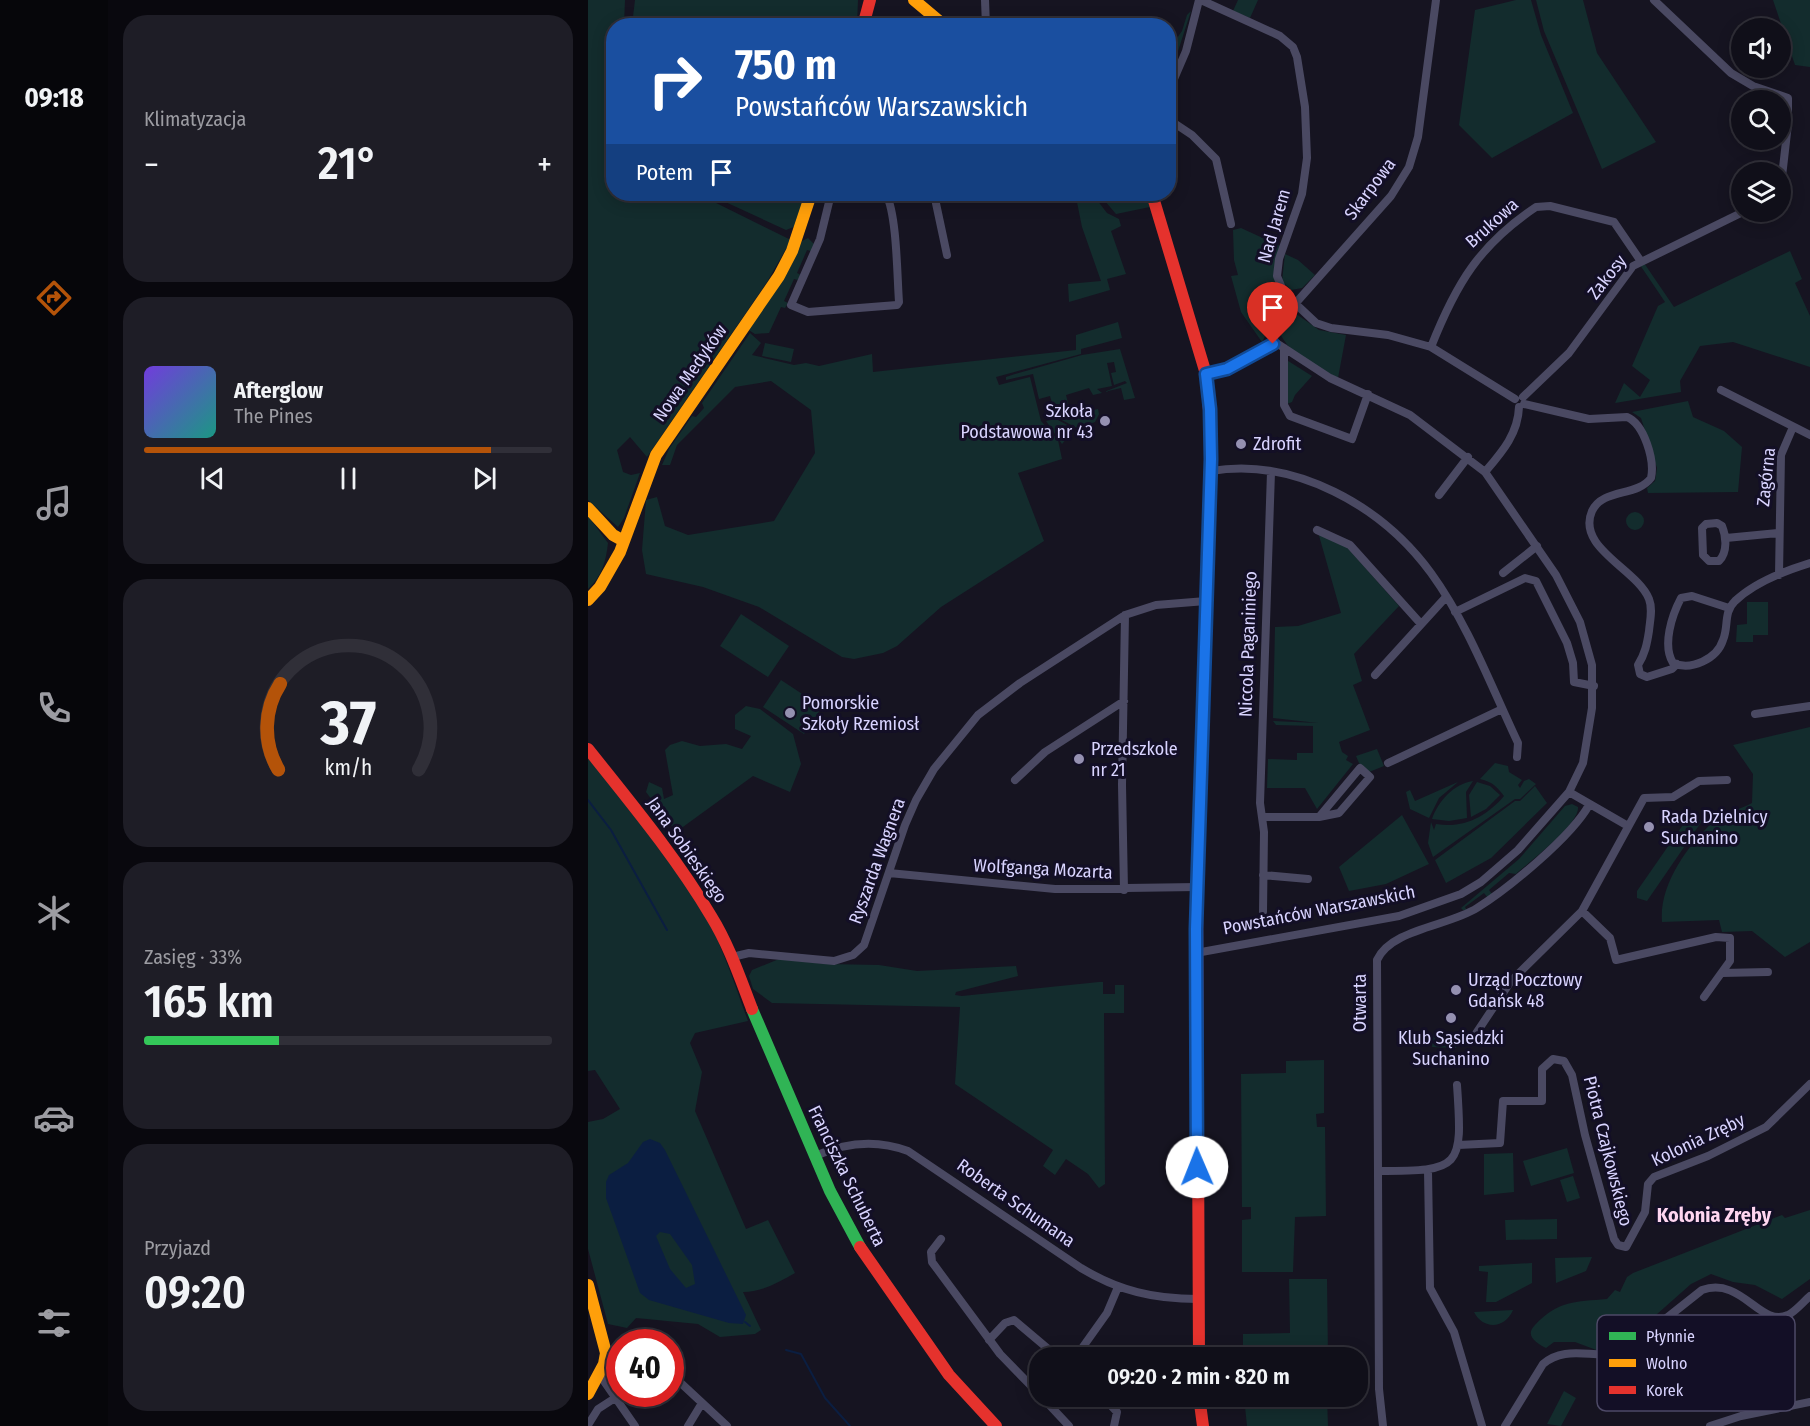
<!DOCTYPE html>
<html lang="pl">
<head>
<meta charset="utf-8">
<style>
  body { margin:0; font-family:"Fira Sans Condensed",sans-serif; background:#1e1d26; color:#f1f3f6; height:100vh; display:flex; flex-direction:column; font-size:22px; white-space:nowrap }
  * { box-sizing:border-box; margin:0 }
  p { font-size:20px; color:#9c9ca2 }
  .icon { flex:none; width:33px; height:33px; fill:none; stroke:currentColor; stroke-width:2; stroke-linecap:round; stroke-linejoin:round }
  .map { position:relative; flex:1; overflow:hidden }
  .sheet { display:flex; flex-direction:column; gap:15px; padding:15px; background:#09080e; width:480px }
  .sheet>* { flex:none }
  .hud { position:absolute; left:18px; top:18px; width:570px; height:183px; border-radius:24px; box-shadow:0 3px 15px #0003,0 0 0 2px #302f38; background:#1a4fa0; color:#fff; overflow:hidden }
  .tools { position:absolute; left:1143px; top:18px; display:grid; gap:12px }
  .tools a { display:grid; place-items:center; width:60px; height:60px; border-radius:50%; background:#100f19; box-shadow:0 3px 15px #0003,0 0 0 2px #302f38; font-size:30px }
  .speed { position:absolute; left:18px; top:1329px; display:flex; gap:12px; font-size:30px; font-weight:700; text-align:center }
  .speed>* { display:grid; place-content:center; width:78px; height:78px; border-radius:50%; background:#100f19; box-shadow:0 3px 15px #0003,0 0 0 2px #302f38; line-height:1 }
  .speed .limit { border:9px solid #d22; background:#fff; color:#111 }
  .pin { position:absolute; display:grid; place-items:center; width:51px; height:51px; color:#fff; margin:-62px -26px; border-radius:50% 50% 50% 0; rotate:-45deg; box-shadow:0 0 6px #0007 }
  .pin .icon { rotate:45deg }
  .me { position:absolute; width:66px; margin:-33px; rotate:359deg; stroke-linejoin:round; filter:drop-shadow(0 0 4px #0008) }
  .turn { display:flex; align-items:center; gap:21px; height:126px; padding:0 30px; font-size:27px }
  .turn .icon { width:78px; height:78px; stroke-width:2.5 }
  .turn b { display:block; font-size:42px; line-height:51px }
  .then { display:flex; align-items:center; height:57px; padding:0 30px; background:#0003; gap:12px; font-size:22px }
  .big { font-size:45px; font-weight:600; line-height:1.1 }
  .sheet .widget { flex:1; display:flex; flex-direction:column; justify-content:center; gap:9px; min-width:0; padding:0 21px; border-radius:24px; background:#1e1d26 }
  .sheet .dial { align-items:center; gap:0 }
  .dial svg { height:156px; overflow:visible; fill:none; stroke:#302f38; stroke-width:7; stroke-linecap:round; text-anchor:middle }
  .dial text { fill:#f1f3f6; stroke:none }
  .song { display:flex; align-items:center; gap:18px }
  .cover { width:72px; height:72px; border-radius:9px; background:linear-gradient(135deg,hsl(260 70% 55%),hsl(170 70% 35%)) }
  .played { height:6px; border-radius:3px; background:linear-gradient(90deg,#b45309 85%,#302f38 85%) }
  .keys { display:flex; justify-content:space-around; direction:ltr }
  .heat { display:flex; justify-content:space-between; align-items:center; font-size:33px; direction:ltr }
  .charge { height:9px; border-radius:4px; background:linear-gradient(90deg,#34c759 33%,#302f38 0) }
  .trip { position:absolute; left:441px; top:1347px; width:339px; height:60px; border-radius:24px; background:#100f19; box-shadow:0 3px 15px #0003,0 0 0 2px #302f38; font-weight:600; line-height:60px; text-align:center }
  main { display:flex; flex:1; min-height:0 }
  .dock { display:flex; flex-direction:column; width:108px; justify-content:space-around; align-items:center; background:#06060a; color:#9c9ca2 }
  .dock .icon { width:42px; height:42px }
  .dock .on { color:#b45309 }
  .dock b { font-size:27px; color:#f1f3f6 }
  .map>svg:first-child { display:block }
</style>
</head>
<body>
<main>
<nav class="dock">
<b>09:18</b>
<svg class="icon on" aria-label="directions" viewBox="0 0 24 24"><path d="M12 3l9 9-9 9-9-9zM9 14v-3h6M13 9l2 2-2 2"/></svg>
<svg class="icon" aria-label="music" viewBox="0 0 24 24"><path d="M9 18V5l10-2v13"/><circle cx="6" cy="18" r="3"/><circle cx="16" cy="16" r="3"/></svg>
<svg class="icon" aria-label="phone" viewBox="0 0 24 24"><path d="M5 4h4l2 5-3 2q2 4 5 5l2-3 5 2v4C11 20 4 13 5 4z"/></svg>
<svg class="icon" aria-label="climate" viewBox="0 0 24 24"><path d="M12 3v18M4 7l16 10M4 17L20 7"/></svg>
<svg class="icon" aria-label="car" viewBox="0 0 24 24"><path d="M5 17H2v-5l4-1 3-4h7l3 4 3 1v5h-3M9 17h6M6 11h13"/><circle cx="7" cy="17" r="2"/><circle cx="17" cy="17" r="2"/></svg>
<svg class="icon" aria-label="filters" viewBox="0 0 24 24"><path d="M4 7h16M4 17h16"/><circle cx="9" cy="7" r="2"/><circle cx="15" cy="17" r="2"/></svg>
</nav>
<section class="sheet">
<div class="widget"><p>Klimatyzacja</p>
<div class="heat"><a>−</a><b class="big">21°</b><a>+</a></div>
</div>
<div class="widget">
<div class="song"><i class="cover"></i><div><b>Afterglow</b><p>The Pines</p></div></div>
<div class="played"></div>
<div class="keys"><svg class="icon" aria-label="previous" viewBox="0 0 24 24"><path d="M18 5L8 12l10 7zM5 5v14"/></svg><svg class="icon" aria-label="pause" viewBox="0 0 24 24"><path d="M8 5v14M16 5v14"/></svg><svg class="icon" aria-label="next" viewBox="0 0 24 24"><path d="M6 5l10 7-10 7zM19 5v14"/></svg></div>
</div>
<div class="widget dial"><svg viewBox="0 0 100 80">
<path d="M14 69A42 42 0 1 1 86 69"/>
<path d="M14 69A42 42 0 0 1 15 25" stroke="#b45309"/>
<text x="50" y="56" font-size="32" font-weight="700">37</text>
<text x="50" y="72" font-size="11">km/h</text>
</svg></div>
<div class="widget"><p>Zasięg · 33%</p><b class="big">165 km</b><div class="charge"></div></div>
<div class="widget"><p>Przyjazd</p><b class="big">09:20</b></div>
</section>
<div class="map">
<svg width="1222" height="1426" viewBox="0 0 1222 1426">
  <rect width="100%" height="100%" fill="#161421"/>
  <path fill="#132c2d" d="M0 0H37L36 25 26 26V194H87H80L84 203 110 194 203 240 179 282 59 457 42 437 29 450 35 472 43 475 52 473 36 518 30 527 0 500Z
    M47 0H270L269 25H44Z
    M650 0H670L662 18 645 11Z
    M928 0H943L953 35 985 113 904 158 871 125 887 10Z
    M948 0H995L1009 53 1068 142 1014 169 956 31Z
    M1185 0H1222V67L1207 65Z
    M603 11 581 79V49L594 31 599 15Z
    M120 194H218L208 226 198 230Z
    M511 194H558L562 207 528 214Z
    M509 200 519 213 531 219 533 226 523 231 538 274 519 279 522 290 481 302 480 284 513 281 494 227 489 202Z
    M653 228 692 246C687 274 683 282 702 306L700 308 680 298 684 323 674 342 653 312 643 276 650 275 646 260 645 230Z
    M220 238 226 244 223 251 219 250 209 273 213 275 210 280 206 279 196 301 200 303 197 308 193 307 181 333 167 334 159 329 214 241Z
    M1202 251 1214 279 1207 283 1222 316V367L1145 342 1112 346 1092 381 1093 392 1027 403 1036 383 1052 397 1062 380 1044 366 1070 306 1077 302 1052 265 1056 263 1086 307Z
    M697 254 710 260 727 275 714 288 703 290 694 281Z
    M682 301 701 313 704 311 731 330 758 335 750 378C708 355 692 351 682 301Z
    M530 322 534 338 493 349V354L408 377 411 385 442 377 453 421 470 440 474 459 430 473 456 541 353 607 309 646 295 653 266 659 254 657 171 607 115 587 58 574 54 550 58 500 69 497 77 526 100 535 186 521 227 453 223 410 183 381 147 387 89 445 82 465H74L81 449 104 416 108 417 116 408 114 403 162 333 173 343 164 355 206 365 218 363 231 366 284 354 285 372 488 350V335Z
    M177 343 206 349 203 362 174 356Z
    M532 349 547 398 536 400 533 388 516 392 539 383 537 381 526 385 523 373 528 372 526 362 519 363 524 386 509 389 514 393 505 395 501 388 478 395 483 415 510 409 511 414 507 422 489 428 468 417 462 396 451 399 445 374 418 380V377L427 374 494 355Z
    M697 359 724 376 707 395 704 402 699 404Z
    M1100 401 1105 417 1136 431 1154 447 1150 492 1060 493 1059 488 1067 481 1069 468 1053 418 1044 412Z
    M468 419 487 429 474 444 458 421Z
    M1038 521a9 9 0 1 1 18 0a9 9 0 1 1-18 0Z
    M0 516 20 543C18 561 14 576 0 589Z
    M730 532 757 545 811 606 766 654 774 681 765 685 782 730 751 742 754 752 760 756 758 760 765 764 729 809 717 788H679L680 759 709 760V753H725V726L688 725 685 721 730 723 685 718 687 627 710 626 753 613Z
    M1159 602H1180V635H1165V642H1148L1149 625 1159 624Z
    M153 614 201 646 180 677 132 646Z
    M193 680 234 707 216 734 175 707Z
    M158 706 172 709 205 734 213 764 202 792 165 776 88 832 58 792 61 782 74 788 76 799 85 795 77 750 82 745 94 741 112 746 138 744 154 749 163 736 147 729V715Z
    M1222 727V942L1197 957 1164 931 1134 932 1131 920 1074 922C1071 885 1099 846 1126 821 1136 813 1153 809 1164 803L1165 774 1145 745Z
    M789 749 796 766 781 772 771 763 768 756Z
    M0 757C40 806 88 858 118 915 135 949 147 985 160 1021L107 1033 102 1043 114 1072 107 1111 158 1229 180 1220 207 1273C191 1282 174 1292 155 1292L173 1330 167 1334 132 1337 110 1324 48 1318 39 1328 20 1324 0 1249V1122L15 1119 32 1109 7 1070 0 1071Z
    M907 763 920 766 921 772 934 780 930 785 932 788 936 781 941 779 948 784 932 799H927L845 857 840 843 843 822 846 830 848 824C876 829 899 816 916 796 909 787 905 782 892 779Z
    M885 781 878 792 879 818 861 821 844 819C850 802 865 784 885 781Z
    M870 782 851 798 841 818 822 809 818 792 822 790 827 801Z
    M889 782 902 786 912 795 898 809 883 817 881 795Z
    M947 786 959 803 903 858 858 883 847 860 927 801H932Z
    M984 804 990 807C992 824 942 861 928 874L921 873 901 890 904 894 900 898 896 893 877 907 879 911 875 910 873 908 931 859 977 806Z
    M814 815 841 864 798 884 761 891 751 867Z
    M1105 816 1114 821 1059 901 1049 898V891L1099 819Z
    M191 959 238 964 291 965 329 971 428 966 430 976 368 992 367 995 374 996 511 982H515V994H527V985H536V1013H516L517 1184 511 1188 500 1174 478 1159 467 1175 455 1166 465 1150 367 1084 372 1007 184 1003 165 989 161 976 164 970Z
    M846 1033 858 1034 870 1043 868 1048 844 1047Z
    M736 1060V1113L728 1114 729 1127H737L738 1216 707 1217 705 1272H654V1220L663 1219V1207H654L653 1074 698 1073V1061Z
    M979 1148 986 1173 943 1186 935 1161Z
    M925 1153 926 1192 896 1195V1154Z
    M985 1176 992 1198 979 1202 972 1180Z
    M1222 1210V1279L1194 1299 1167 1285 1145 1282 1123 1274 1103 1284 1033 1346H1013L1011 1351 987 1342H966L958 1348C949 1343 936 1336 947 1325 971 1300 987 1302 1019 1299L1027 1290 1032 1292 1039 1277 1045 1273 1194 1215 1197 1218Z
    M969 1219V1239L918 1240 917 1220Z
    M1004 1257 998 1271 968 1283 967 1258Z
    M944 1263V1283L908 1302H898L900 1272 891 1271V1266Z
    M701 1279H739L740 1357H655V1334L702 1333Z
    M925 1310C917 1329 895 1330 886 1312Z
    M976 1391 988 1398 973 1426 959 1424Z
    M656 1397H739L740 1426H659Z"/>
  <path fill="#0b1e41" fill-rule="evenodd" d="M62 1139 72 1143 77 1150 158 1315 155 1324 141 1323 61 1300 52 1293 18 1198V1182L21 1175 40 1163 55 1142ZM72 1232 82 1234 104 1265 107 1284 98 1288 82 1269 68 1236Z"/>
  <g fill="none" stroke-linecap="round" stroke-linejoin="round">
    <path stroke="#0b1e41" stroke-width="2" d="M0 800 23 830 79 930
      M157 1322 162 1326
      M198 1350 213 1354 237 1398 262 1426"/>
    <path stroke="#4a4962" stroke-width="8" d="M397 0 398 26
      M613 0 692 36 705 47 709 57 717 107 719 158 714 194 691 259 689 276 696 293 728 323 743 328 800 335 843 347 927 399
      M1066 0 1143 73 1165 86 1200 98V124L1192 194
      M580 93 598 51 611 0
      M580 119 604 135 628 159 643 224
      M243 194 232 239 203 305 220 312 309 305 311 302C309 275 309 215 298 194
      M346 194 359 255
      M706 305 803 196 821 167 830 137 848 0
      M843 347C868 284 891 245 948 207L962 206 1026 222 1052 260
      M696 348V405L702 416 764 439 780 394
      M1133 390 1222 435
      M935 397 981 353 1045 266 1155 212
      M936 404 1001 419 1039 417C1056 424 1067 460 1063 478 1049 497 1015 488 1004 511 988 548 1049 569 1061 599 1065 609 1062 620 1061 631 1059 644 1057 654 1050 665L1052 674 1059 677 1084 669 1089 664
      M623 471C707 457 794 506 843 573 880 624 903 686 930 743L929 757
      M897 472C914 452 930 434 931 407
      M851 495 880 457
      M1129 523 1134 526C1138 536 1140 552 1131 561H1121L1115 555 1114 528 1118 524Z
      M729 530 762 545 833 624
      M1138 538 1190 533
      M915 573 949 546
      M1191 575 1193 455 1205 427
      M1141 608 1104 596 1093 598C1084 615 1074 645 1085 663 1103 671 1129 659 1135 640 1141 626 1135 613 1147 601 1167 582 1196 571 1222 563
      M867 612 937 578 948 581 979 643 985 663 986 682 1006 686
      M787 675 858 597
      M1167 714 1222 706
      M800 763 914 709
      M427 780 457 752 536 701
      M981 792 1040 826
      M674 817H731L772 768 782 777 751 813 731 817
      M301 873 467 889 609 887
      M675 875 720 879
      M536 890 534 785 537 615
      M994 911 1022 938 1028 960 1128 937 1142 938V961L1116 997
      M675 912 676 832 672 803 683 472
      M608 953 811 916 873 894 893 882 930 850 981 792 995 763 1004 708V665L992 622 968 575 897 472 822 415 742 378 690 344 678 346 639 369 618 374
      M144 957 161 953 246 961 265 955 276 945 317 825 328 800 346 769 390 715 432 683 537 615 568 605 618 601
      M1134 973 1180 972
      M887 1035 923 981 994 911 1056 798 1085 797 1111 781 1139 780
      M870 1145 912 1143 915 1101H954V1069L965 1059 976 1061 984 1075 997 1135 1026 1239 1030 1245 1038 1247 1057 1212 1060 1184 1066 1177 1120 1156 1178 1127 1222 1084
      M227 1156C258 1142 288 1139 320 1151L493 1268C531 1291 566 1299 610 1299
      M790 1171C873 1171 875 1169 869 1085
      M840 1171 842 1288 866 1332 894 1426
      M353 1239 343 1252 344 1262 412 1354 452 1395
      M43 1337 50 1342
      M401 1340 417 1323 426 1320 471 1358
      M487 1358 519 1313 530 1287
      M82 1373 139 1426
      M11 1374 47 1426
      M453 1396 481 1426
      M514 1396 529 1412 526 1426
      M0 1425 10 1409 27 1398
      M100 1426 114 1403
      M795 1426 791 1389 789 960C803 929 861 926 889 908 920 889 984 836 1001 805
      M917 1426 955 1364C979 1343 1009 1361 1037 1351L1114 1290C1154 1276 1172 1328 1200 1315 1208 1311 1215 1302 1222 1296
      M1122 1426 1153 1416 1222 1402"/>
    <path stroke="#30b455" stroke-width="12" d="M164 1009 242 1191 272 1247"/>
    <path stroke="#ff9f0a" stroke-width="12" d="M326 0 357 26
      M0 508 25 535 34 540
      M0 600 12 587 32 552 68 455 191 276 204 251 223 194
      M609 902 623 435
      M0 1285 18 1353 16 1364 0 1394"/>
    <path stroke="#e5322d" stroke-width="12" d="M275 26 282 0
      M564 194 618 374 623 435
      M0 749C43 803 88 857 123 916 141 945 152 978 164 1009
      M609 902 611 1358
      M272 1247 361 1375 408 1426
      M611 1396 615 1426"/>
  </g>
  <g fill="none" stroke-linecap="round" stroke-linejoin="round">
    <g stroke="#114b97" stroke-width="15">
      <path id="route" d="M609 1167 608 929 623 459 622 409 618 374 639 369 685 344"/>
    </g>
    <use href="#route" stroke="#1a73e8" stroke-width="10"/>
  </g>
  <g fill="#9591b1" stroke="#130f26" stroke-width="2">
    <circle cx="517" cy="421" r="6"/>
    <circle cx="653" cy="444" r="6"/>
    <circle cx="202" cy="713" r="6"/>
    <circle cx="491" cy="759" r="6"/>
    <circle cx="1061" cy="827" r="6"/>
    <circle cx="868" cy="990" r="6"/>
    <circle cx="863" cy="1018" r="6"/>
  </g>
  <g text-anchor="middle" stroke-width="6" stroke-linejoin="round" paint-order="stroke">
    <g font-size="18" fill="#d9d4ff" stroke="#130f26">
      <text transform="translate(782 189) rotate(-53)" y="6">Skarpowa</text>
      <text transform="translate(904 223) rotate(-42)" y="6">Brukowa</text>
      <text transform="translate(686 226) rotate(-74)" y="6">Nad Jarem</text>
      <text transform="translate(1019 277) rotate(-52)" y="6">Zakosy</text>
      <text transform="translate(102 373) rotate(-55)" y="6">Nowa Medyków</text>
      <text transform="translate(1178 477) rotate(-84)" y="6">Zagórna</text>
      <text transform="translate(660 644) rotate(-88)" y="6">Niccola Paganiniego</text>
      <text transform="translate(99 850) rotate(55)" y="6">Jana Sobieskiego</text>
      <text transform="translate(289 861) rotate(-70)" y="6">Ryszarda Wagnera</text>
      <text transform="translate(455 869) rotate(3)" y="6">Wolfganga Mozarta</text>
      <text transform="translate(731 910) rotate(-11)" y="6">Powstańców Warszawskich</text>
      <text transform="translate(772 1003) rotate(-90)" y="6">Otwarta</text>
      <text transform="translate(1110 1140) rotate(-25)" y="6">Kolonia Zręby</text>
      <text transform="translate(1020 1151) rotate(76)" y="6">Piotra Czajkowskiego</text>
      <text transform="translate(259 1176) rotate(64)" y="6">Franciszka Schuberta</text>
      <text transform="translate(428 1203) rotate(35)" y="6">Roberta Schumana</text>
    </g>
    <g font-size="18" fill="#d9d4ff" stroke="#130f26" text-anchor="start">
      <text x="505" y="417" text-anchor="end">Szkoła<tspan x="505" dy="21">Podstawowa nr 43</tspan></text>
      <text x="665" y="450">Zdrofit</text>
      <text x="214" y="709">Pomorskie<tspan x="214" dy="21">Szkoły Rzemiosł</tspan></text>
      <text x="503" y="755">Przedszkole<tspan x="503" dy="21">nr 21</tspan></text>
      <text x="1073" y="823">Rada Dzielnicy<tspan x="1073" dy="21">Suchanino</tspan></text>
      <text x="880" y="986">Urząd Pocztowy<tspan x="880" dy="21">Gdańsk 48</tspan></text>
      <text x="863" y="1044" text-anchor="middle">Klub Sąsiedzki<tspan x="863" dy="21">Suchanino</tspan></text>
    </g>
    <g font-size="20" font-weight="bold" fill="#ffd6f0" stroke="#130f26">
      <text x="1126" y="1222">Kolonia Zręby</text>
    </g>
  </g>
  <rect x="1009" y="1315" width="198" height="96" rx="9" fill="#130f26" stroke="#4e4a67" stroke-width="1.5"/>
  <rect x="1021" y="1332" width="27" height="8" fill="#30b455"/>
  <rect x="1021" y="1359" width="27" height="8" fill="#ff9f0a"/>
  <rect x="1021" y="1386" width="27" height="8" fill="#e5322d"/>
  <g font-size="16" fill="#d9d4ff">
    <text x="1058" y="1342">Płynnie</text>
    <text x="1058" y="1369">Wolno</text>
    <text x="1058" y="1396">Korek</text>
  </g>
</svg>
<div class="tools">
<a><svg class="icon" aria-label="sound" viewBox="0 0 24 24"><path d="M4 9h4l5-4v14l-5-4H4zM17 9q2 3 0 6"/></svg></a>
<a><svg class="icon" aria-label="search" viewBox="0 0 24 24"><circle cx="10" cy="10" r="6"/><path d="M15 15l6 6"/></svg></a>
<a><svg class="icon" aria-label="layers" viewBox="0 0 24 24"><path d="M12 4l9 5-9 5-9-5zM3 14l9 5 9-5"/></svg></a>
</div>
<div class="speed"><div class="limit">40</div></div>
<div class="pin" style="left:685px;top:344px;background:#d93025"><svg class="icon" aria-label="arrive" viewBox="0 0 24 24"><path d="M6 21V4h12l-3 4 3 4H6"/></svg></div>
<svg class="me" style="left:609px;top:1167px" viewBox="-20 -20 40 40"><circle r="19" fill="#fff"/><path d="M0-13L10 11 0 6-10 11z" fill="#1a73e8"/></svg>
<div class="trip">09:20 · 2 min · 820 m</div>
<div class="hud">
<div class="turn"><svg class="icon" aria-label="right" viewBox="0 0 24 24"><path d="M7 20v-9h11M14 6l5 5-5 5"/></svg><div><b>750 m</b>Powstańców Warszawskich</div></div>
<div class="then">Potem<svg class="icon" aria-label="arrive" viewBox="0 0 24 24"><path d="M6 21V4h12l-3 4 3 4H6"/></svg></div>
</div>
</div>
</main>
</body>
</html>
